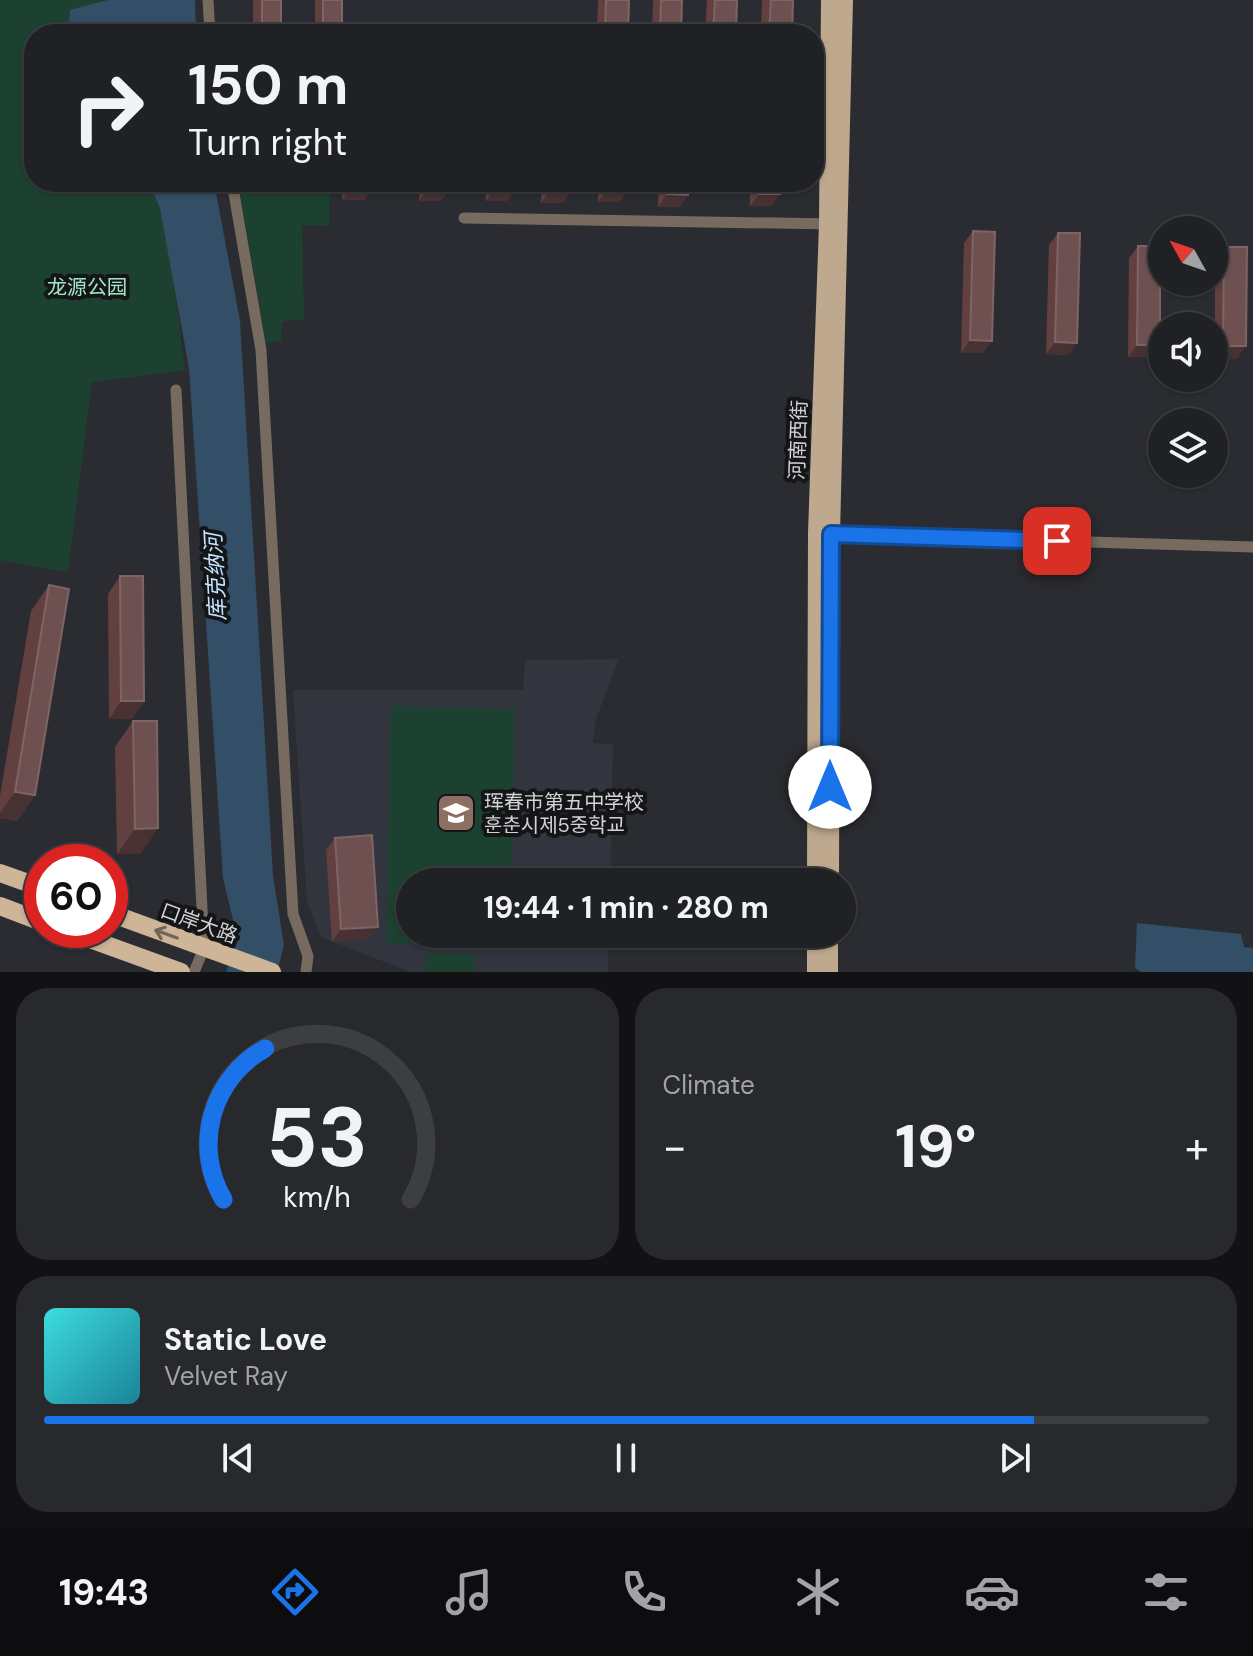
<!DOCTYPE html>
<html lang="en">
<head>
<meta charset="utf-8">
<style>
  body { margin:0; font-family:"DM Sans","Noto Sans SC","Noto Sans KR",sans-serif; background:#28292d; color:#f1f3f6; height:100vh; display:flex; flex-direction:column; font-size:30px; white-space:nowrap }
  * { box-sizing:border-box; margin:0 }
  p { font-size:26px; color:#a2a3a7 }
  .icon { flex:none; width:44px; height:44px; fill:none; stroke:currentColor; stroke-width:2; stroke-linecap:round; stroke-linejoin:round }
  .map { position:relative; height:972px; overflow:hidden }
  .sheet { display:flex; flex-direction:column; gap:16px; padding:16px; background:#121214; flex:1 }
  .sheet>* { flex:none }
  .hud { position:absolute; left:24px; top:24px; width:800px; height:168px; border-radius:32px; box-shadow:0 2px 6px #0004,0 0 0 2px #3d3e42; background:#202125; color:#f1f3f6; overflow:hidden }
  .needle { width:52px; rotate:310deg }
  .tools { position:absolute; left:1148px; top:216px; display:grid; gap:16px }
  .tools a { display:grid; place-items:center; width:80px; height:80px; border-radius:50%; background:#202125; box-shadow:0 2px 6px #0004,0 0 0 2px #3d3e42; font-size:40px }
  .speed { position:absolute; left:24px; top:844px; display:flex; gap:16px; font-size:40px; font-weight:700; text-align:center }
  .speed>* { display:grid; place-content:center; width:104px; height:104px; border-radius:50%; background:#202125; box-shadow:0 2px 6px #0004,0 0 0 2px #3d3e42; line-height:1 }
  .speed .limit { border:12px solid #d22; background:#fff; color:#111 }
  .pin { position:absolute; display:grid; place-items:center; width:68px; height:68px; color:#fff; margin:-34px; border-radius:16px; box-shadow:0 4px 12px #0006 }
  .me { position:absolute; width:88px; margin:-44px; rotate:0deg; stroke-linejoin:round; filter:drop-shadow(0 0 6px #0008) }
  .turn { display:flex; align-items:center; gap:28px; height:168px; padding:0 32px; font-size:36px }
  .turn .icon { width:104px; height:104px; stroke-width:2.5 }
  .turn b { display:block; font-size:56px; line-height:68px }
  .big { font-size:60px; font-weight:700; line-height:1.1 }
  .sheet .tile { flex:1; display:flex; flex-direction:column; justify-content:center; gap:12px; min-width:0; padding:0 28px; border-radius:32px; background:#28292d }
  .sheet .dial { align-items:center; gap:0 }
  .dial svg { height:208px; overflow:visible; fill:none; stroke:#3d3e42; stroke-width:7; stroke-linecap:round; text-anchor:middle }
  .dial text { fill:#f1f3f6; stroke:none }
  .song { display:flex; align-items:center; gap:24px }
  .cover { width:96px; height:96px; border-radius:12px; background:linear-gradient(135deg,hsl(180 70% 55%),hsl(190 70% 35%)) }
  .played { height:8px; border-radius:4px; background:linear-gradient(90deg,#1a73e8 85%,#3d3e42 85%) }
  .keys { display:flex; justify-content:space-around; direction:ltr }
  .heat { display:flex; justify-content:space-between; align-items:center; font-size:44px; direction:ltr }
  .sheet .tiles { flex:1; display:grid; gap:16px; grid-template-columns:1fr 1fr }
  .tile:last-child { grid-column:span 2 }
  .trip { position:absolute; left:396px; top:868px; width:460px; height:80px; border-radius:40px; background:#202125; box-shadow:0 2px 6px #0004,0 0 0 2px #3d3e42; font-weight:700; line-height:80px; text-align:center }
  .tabs { display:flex; height:128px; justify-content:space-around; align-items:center; background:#0d0d0f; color:#a2a3a7 }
  .tabs .icon { width:56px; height:56px }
  .tabs .on { color:#1a73e8 }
  .tabs b { font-size:36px; color:#f1f3f6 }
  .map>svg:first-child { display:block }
</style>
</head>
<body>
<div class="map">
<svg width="1253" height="972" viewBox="0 0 1253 972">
  <rect width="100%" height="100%" fill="#2b2c31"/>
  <path fill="#32343e" d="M619 659 596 719 593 743 613 744 610 882H410V934H609L608 972H410L321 937 307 902 293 690H523L525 660Z"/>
  <path fill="#1d4131" d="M0 0H138L143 34H34V182H161L185 370 92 382 68 572 0 560Z
    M238 182H330L329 226 302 225 304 320 282 321 281 341 266 343Z
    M391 706 515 709 511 882H410V934H510V945L386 943Z
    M426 953 475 954 474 972H425Z"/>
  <path fill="#324f67" d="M108 0H195L196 34H107L69 22 70 10Z
    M149 182H214L240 321 273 876 284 945 277 972H226L238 940 223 878 189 368 160 208Z
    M1137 923 1241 934 1244 947 1253 948V972H1141L1135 968Z"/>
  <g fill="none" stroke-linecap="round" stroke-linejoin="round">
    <path stroke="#766b5e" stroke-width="11" d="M208 0 210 34
      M232 182 261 350 293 914 308 956 306 972
      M464 218 833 224
      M176 390 204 948 194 972
      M826 534 1253 547"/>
    <path stroke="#bfa98e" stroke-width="18" d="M816 882 817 533 828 224 830 0
      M830 882 831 534 844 0
      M816 972V934
      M829 972V934"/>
    <path stroke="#ceb598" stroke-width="18" d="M0 873 42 888
      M0 906 42 922
      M110 913 272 972
      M65 930 181 972"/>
  </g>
  <path fill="#624040" d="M253 0H281V34H253Z
    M315 0H342V34H315Z
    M598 0H629L628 34H597Z
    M653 0H682L681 34H652Z
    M707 0H737L736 34H705Z
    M762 0H793L792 34H761Z
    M342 182H372V187L364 200H342Z
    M420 182H449V189L441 201H419Z
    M486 182H516V189L507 201H486Z
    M542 182H572L563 203H541Z
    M599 182H629L628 190 620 202H598Z
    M659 182H689L680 207H658Z
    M750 182H780L771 206H750Z
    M973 231 983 353H961L964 243Z
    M1058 233 1068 355 1046 354 1049 245Z
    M1138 246 1151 357H1128L1129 258Z
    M1224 247 1237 359 1215 358V259Z
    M120 576 144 701 132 719H109L108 594Z
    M49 585 35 795 17 821 0 818V796L31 611Z
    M133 721 158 828 140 854H117L115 747Z
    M335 838 369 939 332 942 326 850Z"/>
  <path fill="#473133" d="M351 187H372L364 200H342Z
    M428 188 449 189 441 201H419Z
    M494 188 516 189 507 201H486Z
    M550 190H572L563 203H541Z
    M607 190H628L620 202H598Z
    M667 194 688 195 680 207H658Z
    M759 194H780L771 206H750Z
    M970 340 992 341 983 353H961Z
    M1055 342 1077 343 1068 355 1046 354Z
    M1137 345H1160L1151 357H1128Z
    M1223 346H1246L1237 359 1215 358Z
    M121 701H144L132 719H109Z
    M15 792 35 795 17 821 0 818V813Z
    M158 828 140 854H117L135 829Z
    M378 927 369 939 332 942 341 929Z"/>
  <path fill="#6f5050" stroke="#7e6465" stroke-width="2" d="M262 0H281V34H262Z
    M323 0H342V34H323Z
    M606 0H629L628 34H605Z
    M661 0H682L681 34H660Z
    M715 0H737L736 34H713Z
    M771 0H793L792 34H769Z
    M351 182H372V187H351Z
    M428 182H449V189L428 188Z
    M494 182H516V189L494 188Z
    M550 182H572V190H550Z
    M607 182H629L628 190H607Z
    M667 182H689L688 195 667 194Z
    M759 182H780V194H759Z
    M973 231 995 232 992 341 970 340Z
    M1058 233H1080L1077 343 1055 342Z
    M1138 246H1160V345H1137Z
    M1224 247H1247L1246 346H1223Z
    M120 576H143L144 701H121Z
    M49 585 69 589 35 795 15 792Z
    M133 721H157L158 828 135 829Z
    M372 835 378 927 341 929 335 838Z"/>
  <defs><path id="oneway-shaft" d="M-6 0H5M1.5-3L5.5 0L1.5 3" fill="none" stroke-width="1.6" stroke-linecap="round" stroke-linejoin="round" transform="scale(2)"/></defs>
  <use stroke="#716558" href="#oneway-shaft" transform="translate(166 934) rotate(-160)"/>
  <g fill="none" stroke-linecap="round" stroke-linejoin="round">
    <g stroke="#114b97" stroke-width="20">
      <path id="route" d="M830 787 831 534 1057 541"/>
    </g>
    <use href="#route" stroke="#1a73e8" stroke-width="14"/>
  </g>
  <defs>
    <g id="school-square" transform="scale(2)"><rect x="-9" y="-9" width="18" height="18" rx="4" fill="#8d6e63" stroke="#141517"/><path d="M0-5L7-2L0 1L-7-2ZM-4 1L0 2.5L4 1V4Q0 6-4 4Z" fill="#fff"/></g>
  </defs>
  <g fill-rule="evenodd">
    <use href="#school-square" x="456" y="813"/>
  </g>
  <g text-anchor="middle" stroke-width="8" stroke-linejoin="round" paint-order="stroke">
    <g font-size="20" fill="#a2e6c5" stroke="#141517">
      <text x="87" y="294">龙源公园</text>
    </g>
    <g font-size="20" fill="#d3d3d6" stroke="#141517">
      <text transform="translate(798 440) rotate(-88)" y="7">河南西街</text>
      <text transform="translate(199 923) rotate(20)" y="7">口岸大路</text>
    </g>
    <g font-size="20" fill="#d3d3d6" stroke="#141517" text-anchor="start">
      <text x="484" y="809">珲春市第五中学校<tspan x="484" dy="23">훈춘시제5중학교</tspan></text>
    </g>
    <g font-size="22" font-style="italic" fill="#c4e4ff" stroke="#141517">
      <text transform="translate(215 577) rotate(-93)" y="8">库克纳河</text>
    </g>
  </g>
</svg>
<div class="tools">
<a><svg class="needle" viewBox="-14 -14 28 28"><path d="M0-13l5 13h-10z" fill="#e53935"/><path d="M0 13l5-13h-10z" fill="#a2a3a7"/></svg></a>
<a><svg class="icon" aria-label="sound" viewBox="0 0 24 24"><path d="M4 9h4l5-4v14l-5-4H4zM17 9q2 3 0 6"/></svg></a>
<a><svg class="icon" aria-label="layers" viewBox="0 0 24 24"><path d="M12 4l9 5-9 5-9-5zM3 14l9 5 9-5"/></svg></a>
</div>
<div class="speed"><div class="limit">60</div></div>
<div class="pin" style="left:1057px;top:541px;background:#d93025"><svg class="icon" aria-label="arrive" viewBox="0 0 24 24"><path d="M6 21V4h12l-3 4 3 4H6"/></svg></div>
<svg class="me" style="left:830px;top:787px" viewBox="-20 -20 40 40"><circle r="19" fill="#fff"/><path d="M0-13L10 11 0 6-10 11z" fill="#1a73e8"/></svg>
<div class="trip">19:44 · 1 min · 280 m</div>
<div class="hud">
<div class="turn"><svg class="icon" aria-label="right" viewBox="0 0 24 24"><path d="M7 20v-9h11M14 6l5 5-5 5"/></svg><div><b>150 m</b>Turn right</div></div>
</div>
</div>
<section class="sheet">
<div class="tiles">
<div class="tile dial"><svg viewBox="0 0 100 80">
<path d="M14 69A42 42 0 1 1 86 69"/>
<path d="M14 69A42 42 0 0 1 30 11" stroke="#1a73e8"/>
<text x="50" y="56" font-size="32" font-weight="700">53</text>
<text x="50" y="72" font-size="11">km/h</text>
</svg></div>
<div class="tile"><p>Climate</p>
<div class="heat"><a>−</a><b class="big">19°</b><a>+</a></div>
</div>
<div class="tile">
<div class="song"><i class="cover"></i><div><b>Static Love</b><p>Velvet Ray</p></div></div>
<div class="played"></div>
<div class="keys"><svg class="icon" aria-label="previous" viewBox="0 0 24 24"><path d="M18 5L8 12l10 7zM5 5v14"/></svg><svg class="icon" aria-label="pause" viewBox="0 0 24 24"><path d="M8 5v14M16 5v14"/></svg><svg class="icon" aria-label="next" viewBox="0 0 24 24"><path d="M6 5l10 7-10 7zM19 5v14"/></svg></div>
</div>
</div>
</section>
<nav class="tabs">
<b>19:43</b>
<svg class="icon on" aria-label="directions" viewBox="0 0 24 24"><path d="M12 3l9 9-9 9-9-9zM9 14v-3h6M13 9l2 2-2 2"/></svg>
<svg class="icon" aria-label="music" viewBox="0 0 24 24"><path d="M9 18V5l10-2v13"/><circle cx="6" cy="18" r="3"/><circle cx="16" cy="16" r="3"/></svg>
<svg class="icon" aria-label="phone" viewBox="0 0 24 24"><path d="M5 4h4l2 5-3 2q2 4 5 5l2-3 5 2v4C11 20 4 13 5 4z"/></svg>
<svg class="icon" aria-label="climate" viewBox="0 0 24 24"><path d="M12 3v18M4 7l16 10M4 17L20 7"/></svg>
<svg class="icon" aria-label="car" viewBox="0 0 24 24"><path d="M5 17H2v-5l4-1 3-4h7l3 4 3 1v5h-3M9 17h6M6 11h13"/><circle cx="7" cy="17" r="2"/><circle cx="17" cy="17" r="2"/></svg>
<svg class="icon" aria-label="filters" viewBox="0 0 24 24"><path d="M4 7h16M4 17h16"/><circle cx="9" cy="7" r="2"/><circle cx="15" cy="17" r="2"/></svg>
</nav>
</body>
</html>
